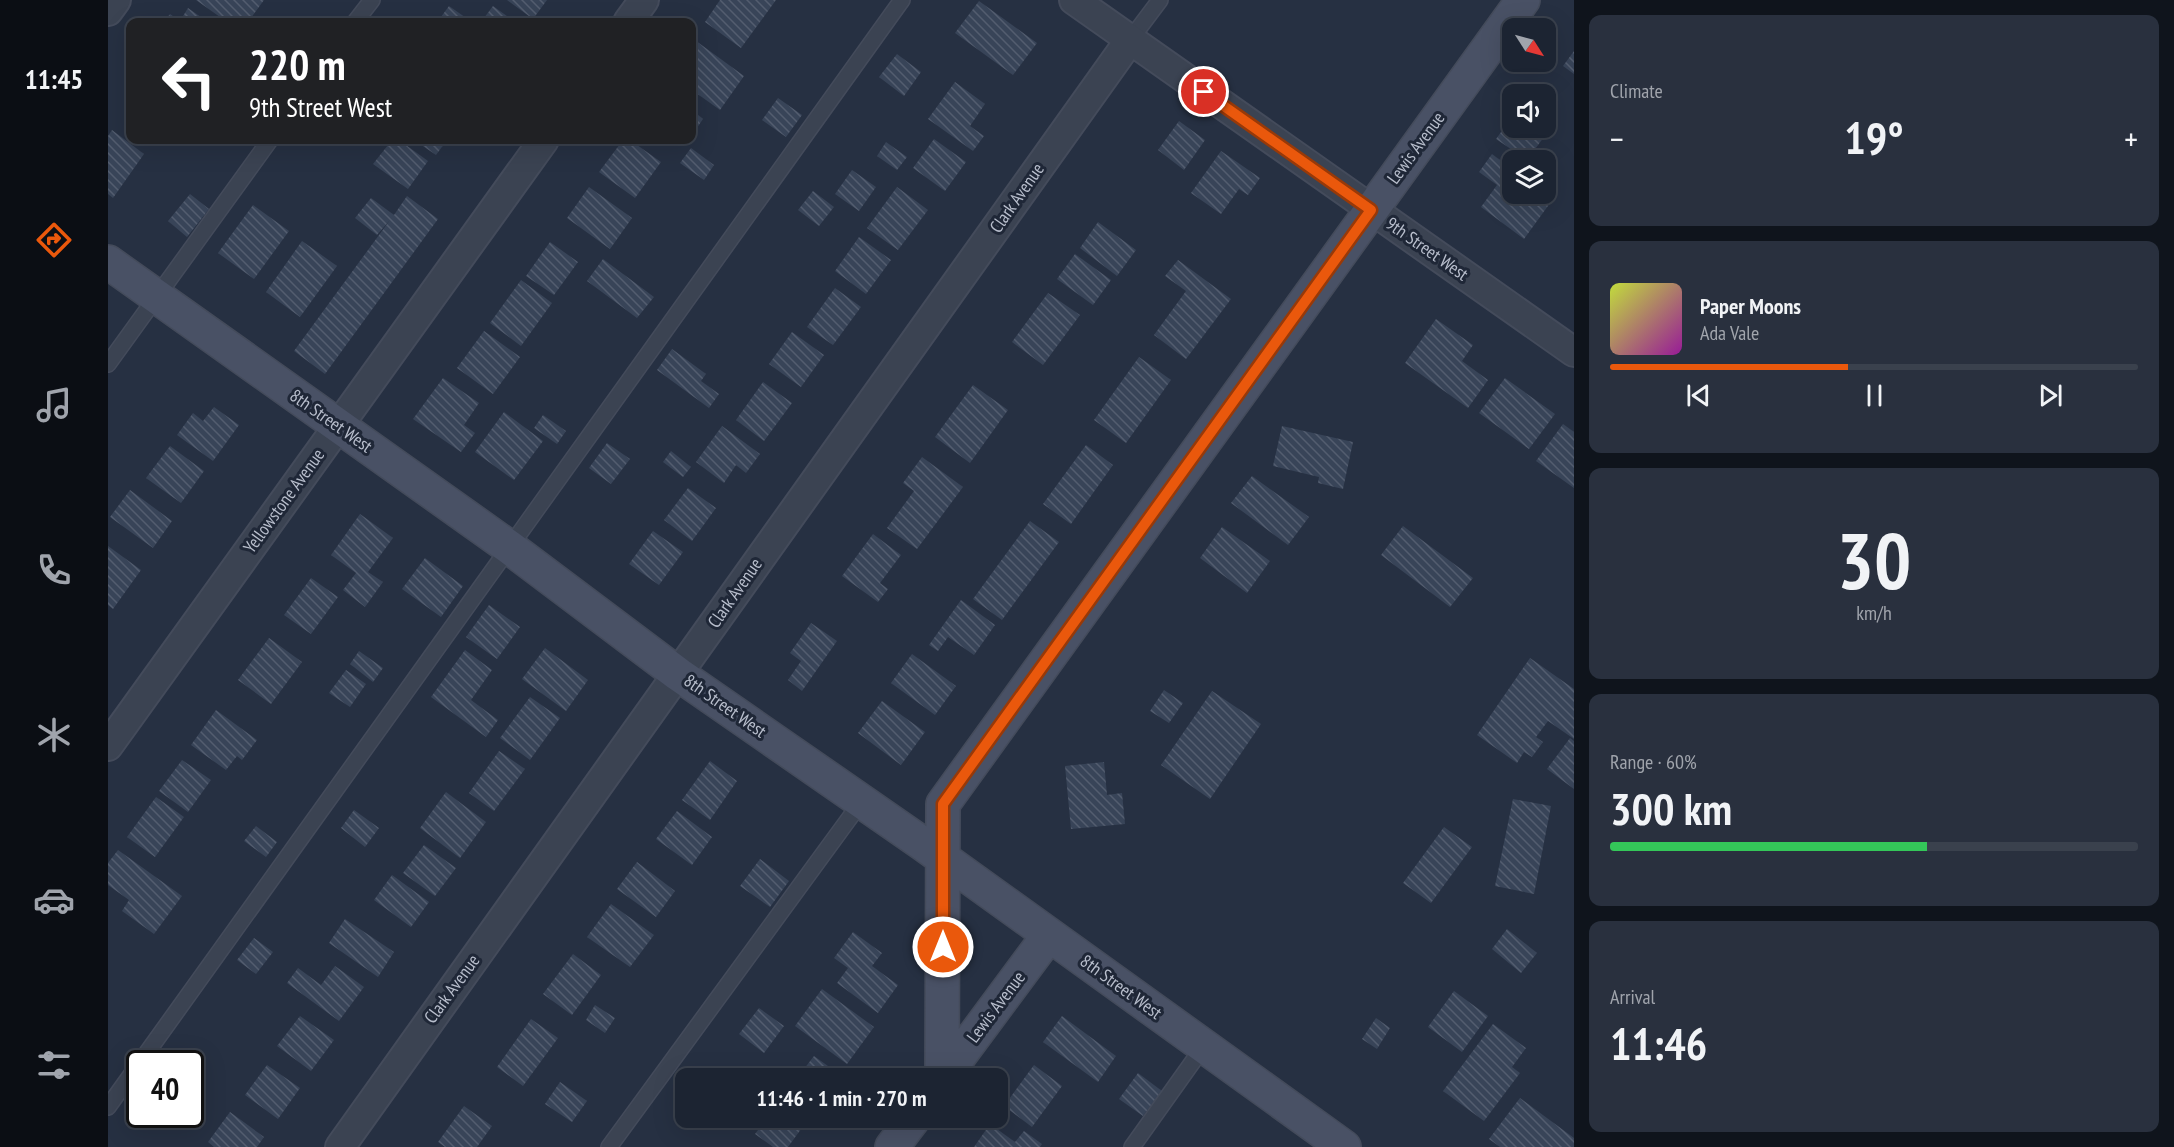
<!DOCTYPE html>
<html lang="en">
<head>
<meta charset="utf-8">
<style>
  body { margin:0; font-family:"PT Sans Narrow",sans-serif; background:#29303e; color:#f1f3f6; height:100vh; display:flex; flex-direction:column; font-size:22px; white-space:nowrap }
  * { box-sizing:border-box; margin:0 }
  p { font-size:20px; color:#a0a4ac }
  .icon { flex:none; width:33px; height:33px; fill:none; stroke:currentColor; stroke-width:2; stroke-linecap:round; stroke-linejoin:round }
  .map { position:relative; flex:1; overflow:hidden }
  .panel { display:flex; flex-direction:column; gap:15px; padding:15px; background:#0f141c; width:600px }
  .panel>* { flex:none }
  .banner { position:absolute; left:18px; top:18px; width:570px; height:126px; border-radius:12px; box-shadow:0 6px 24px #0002,0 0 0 2px #3a414d; background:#202124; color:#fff; overflow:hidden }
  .needle { width:39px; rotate:126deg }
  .fabs { position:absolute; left:1394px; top:18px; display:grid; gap:12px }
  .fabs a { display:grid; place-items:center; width:54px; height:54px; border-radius:12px; background:#1c2432; box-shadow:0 6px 24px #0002,0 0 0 2px #3a414d; font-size:30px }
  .speed { position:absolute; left:18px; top:1050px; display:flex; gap:12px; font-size:30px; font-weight:700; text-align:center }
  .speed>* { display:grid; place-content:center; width:78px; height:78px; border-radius:50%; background:#1c2432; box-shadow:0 6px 24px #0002,0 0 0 2px #3a414d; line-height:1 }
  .speed .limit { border:3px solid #111; border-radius:9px; background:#fff; color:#111 }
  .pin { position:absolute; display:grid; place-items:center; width:51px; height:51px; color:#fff; margin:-26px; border:3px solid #fff; border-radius:50%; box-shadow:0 2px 6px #0007 }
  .me { position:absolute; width:66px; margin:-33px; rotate:0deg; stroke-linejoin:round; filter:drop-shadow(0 0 4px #0008) }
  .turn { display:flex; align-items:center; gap:21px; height:126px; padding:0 24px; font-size:27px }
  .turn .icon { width:78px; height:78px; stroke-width:2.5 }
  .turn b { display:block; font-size:42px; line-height:51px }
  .big { font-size:45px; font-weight:700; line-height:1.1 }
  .panel .tile { flex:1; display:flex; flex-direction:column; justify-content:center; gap:9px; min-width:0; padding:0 21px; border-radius:12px; background:#29303e }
  .panel .dial { align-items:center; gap:0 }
  .dial b { font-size:78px; line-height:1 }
  .song { display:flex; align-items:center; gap:18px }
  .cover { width:72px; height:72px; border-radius:9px; background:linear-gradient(135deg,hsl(70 70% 55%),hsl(300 70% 35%)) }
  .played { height:6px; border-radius:3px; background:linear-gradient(90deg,#ea580c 45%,#3a414d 45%) }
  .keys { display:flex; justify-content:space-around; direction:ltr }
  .heat { display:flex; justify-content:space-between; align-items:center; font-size:33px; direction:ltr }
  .charge { height:9px; border-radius:4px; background:linear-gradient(90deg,#34c759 60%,#3a414d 0) }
  .trip { position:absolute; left:567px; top:1068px; width:333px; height:60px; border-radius:12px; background:#1c2432; box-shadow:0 6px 24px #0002,0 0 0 2px #3a414d; font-weight:700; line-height:60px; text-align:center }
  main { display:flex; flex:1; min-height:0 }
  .tabs { display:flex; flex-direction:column; width:108px; justify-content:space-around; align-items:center; background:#0b0e14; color:#a0a4ac }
  .tabs .icon { width:42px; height:42px }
  .tabs .selected { color:#ea580c }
  .tabs b { font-size:27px; color:#f1f3f6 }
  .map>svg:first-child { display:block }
</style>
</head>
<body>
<main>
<nav class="tabs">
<b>11:45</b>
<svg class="icon selected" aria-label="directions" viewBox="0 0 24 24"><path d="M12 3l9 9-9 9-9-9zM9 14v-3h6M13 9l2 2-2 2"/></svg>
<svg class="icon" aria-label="music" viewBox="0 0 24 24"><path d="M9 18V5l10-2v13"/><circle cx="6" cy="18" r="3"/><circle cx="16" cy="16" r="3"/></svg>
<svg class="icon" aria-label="phone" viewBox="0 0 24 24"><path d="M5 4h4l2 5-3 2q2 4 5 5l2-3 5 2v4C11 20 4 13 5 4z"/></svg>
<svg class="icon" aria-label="climate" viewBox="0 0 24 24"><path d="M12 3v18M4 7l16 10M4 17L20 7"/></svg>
<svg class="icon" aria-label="car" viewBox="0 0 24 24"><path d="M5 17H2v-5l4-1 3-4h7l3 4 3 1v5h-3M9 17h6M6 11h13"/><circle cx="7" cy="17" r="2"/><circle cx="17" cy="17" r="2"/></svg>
<svg class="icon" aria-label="filters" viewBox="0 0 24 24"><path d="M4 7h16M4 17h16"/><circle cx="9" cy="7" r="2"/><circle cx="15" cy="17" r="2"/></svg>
</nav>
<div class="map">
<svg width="1466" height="1147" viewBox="0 0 1466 1147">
  <defs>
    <pattern id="building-back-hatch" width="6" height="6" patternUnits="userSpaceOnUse" patternTransform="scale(1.5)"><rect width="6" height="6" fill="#384458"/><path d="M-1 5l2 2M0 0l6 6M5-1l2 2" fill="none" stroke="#535d6f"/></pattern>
  </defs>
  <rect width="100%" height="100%" fill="#263042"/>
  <path fill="url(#building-back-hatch)" d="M88 0H156L140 22H119Z
    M399 0H439L425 19Z
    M612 0H668L633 48 597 22Z
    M871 1 929 43 905 75 847 33Z
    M341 6 364 22 330 21Z
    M385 6 407 22H373Z
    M80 8 100 22H56L62 14 72 21Z
    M584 38 636 76 612 110 584 90Z
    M1466 51V74L1455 66Z
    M789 54 813 72 796 96 771 77Z
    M847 82 877 104 862 126 876 136 865 151 820 119Z
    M670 98 694 115 678 137 654 120Z
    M584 110 595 119 584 135Z
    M1437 115 1447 122 1419 160 1388 139 1404 117V128H1437Z
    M1071 121 1097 140 1076 170 1050 150Z
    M4 130 36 154 5 198 0 194V136Z
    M826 139 858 162 837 191 805 168Z
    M284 140H291L320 161 300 189 265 164Z
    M306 140H339L328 155Z
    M515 140H522L553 162 527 198 491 172Z
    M778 142 799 157 789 170 769 156Z
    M583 148 606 165 596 180 572 163Z
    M1113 151 1152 178 1140 195 1131 189 1113 214 1083 193Z
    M1384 154 1404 169V194H1438L1445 199 1416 239 1373 207 1389 185 1371 172Z
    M744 170 768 187 751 211 727 194Z
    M481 187 524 218 502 249 459 218Z
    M789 187 820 210 790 250 759 228Z
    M705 191 726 207 711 226 690 210Z
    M82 194 101 209 79 237 60 221Z
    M299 196 330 219 217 374 186 351 282 220 269 235 247 218 263 198 286 215Z
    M145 205 181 231 146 279 110 253Z
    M990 222 1028 250 1009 276 972 248Z
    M751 237 783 260 758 294 727 271Z
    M194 241 229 266 192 317 158 292Z
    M442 242 470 262 446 295 418 276Z
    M967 254 1003 280 985 305 949 279Z
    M495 259 546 297 529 318 479 281Z
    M1070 260 1123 299 1078 359 1046 335 1078 291 1057 276Z
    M413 280 444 303 413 346 382 323Z
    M727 288 753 307 725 345 699 327Z
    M940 293 972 315 935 365 904 342Z
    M1328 319 1365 345 1354 361 1380 380 1360 408 1297 363Z
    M376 331 412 357 385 394 349 368Z
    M684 332 716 355 693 387 661 364Z
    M564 349 598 374 593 381 611 394 601 408 549 370Z
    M1031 357 1063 380 1018 443 986 420Z
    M335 378 371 403 356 425 367 433 353 452 305 419Z
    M1397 378 1447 414 1421 449 1371 413Z
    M655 382 684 403 656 441 628 420Z
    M865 385 900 410 862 463 827 437Z
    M106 407 131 425 105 461 69 435 85 413 95 421Z
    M396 412 435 441 406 480 367 452Z
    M435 415 458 431 449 444 426 428Z
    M1455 424 1466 432V488L1428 461Z
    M614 426 652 454 638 473 628 465 616 483 588 462Z
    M1174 426 1245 442 1235 489 1210 483 1211 477 1165 466Z
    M499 443 522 459 503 484 481 468Z
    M978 445 1005 465 963 524 935 504Z
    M62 446 96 471 73 503 38 478Z
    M563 451 583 467 575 477 555 462Z
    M814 457 855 487 809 549 779 528 806 491 795 483Z
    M1144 476 1201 517 1180 545 1123 503Z
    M580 488 608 508 584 541 556 520Z
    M22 490 64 521 45 548 2 517Z
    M252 514 285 538 260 572 275 582 257 607 235 590 248 573 223 555Z
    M922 521 951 542 894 620 865 599Z
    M1295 526 1365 578 1342 607 1273 555Z
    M1114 527 1162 561 1139 593 1092 558Z
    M545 531 575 552 551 585 521 564Z
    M765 534 793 555 772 583 780 589 770 602 734 576Z
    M0 546 33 570 5 609 0 605Z
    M317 558 355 586 333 617 294 589Z
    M203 578 230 597 203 634 176 615Z
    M853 600 887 625 866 655 840 637 830 651 821 645Z
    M381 605 412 627 389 659 358 637Z
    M703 623 729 641 694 691 680 680 693 661 682 653Z
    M161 638 194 662 163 704 130 680Z
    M437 648 480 680 458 711 414 679Z
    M357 650 384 670 363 700 390 720 378 737 323 697Z
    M251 651 275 668 265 682 242 664Z
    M804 654 848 686 827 715 783 683Z
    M1422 658 1466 689V739L1440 721 1428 737 1435 742 1424 757 1416 752 1409 763 1369 735Z
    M238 670 258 684 242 707 221 693Z
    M1056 690 1075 703 1061 723 1042 711Z
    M1104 691 1153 724 1102 799 1053 765Z
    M422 697 452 718 422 760 392 738Z
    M774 701 817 732 793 765 750 733Z
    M108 710 149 740 134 760 129 756 118 770 83 745Z
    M1462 738 1466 741V789L1439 769Z
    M391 751 417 769 386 811 361 793Z
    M74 760 103 780 80 812 51 791Z
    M602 761 629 781 602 820 574 800Z
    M996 762 999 795 1014 793 1017 824 963 829 957 766Z
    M338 792 378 822 352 858 312 828Z
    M48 797 76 817 47 857 19 837Z
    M1405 799 1443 806 1426 894 1387 886Z
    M246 810 271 828 257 847 233 828Z
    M569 811 604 837 584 865 548 839Z
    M148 826 169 842 158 857 136 841Z
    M1336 827 1364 847 1323 903 1295 883Z
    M316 845 348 868 327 896 295 873Z
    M10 850 74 896 46 934 14 911 21 900 0 885V863Z
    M652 859 681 881 662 907 632 886Z
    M529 862 567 891 548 917 509 889Z
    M284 875 321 902 303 927 266 900Z
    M503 904 546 935 522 967 479 937Z
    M237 919 286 952 270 977 221 943Z
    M1399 929 1429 953 1413 973 1384 949Z
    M745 932 774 953 764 966 790 985 770 1013 729 983 740 968 726 958Z
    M146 938 165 952 148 974 129 960Z
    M465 954 493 975 464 1015 435 994Z
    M227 966 256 987 231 1021 179 983 190 968 213 985Z
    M714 989 766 1027 739 1064 687 1026Z
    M1346 991 1380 1016 1354 1052 1320 1027Z
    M487 1005 507 1018 497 1033 478 1020Z
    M651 1008 676 1026 656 1053 631 1034Z
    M192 1016 226 1040 203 1071 169 1046Z
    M954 1016 1008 1056 990 1082 935 1042Z
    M1268 1018 1282 1028 1269 1049 1254 1039Z
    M423 1019 450 1038 415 1086 389 1067Z
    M1385 1024 1418 1048 1404 1067 1412 1073 1376 1121 1335 1091Z
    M706 1056 734 1076 732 1078H689Z
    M159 1065 192 1088 170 1119 137 1095Z
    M926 1065 954 1086 924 1127 896 1106Z
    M1030 1073 1054 1091 1035 1116 1011 1099Z
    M452 1082 479 1101 464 1122 437 1104Z
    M1412 1098 1466 1138V1147H1392L1381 1139Z
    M356 1106 384 1126 369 1147H337L330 1142Z
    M122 1112 156 1137 149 1147H106L100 1142Z
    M659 1118H694L699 1121 680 1147H665L647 1134Z
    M882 1124 907 1142 916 1131 934 1144 932 1147H866Z"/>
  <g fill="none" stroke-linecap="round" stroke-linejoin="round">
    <g stroke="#444b5b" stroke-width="18">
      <path id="lane" d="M247 22 264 0
        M1022 40 1052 0
        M0 364 162 140
        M0 1107 794 0
        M501 1147 754 801
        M1024 1147 1096 1046"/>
    </g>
    <g stroke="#444b5b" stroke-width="32">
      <path id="street" d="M966 0 1466 352
        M0 11 8 0
        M520 22 536 0
        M0 746 436 140
        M232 1147 1022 40"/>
    </g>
    <g stroke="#444b5b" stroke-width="36">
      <path id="secondary" d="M0 262 401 547 570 674 815 844 1236 1147
        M834 1078 835 804 1415 0
        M835 1078 941 935
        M784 1147 806 1118"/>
    </g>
    <use href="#lane" stroke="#3b4352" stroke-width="15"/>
    <use href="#street" stroke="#3b4352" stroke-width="28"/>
    <use href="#secondary" stroke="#495165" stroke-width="33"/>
  </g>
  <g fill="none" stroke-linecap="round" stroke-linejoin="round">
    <g stroke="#983908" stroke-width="15">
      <path id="route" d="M835 947V804L1263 210 1096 92"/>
    </g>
    <use href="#route" stroke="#ea580c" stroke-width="10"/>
  </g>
  <g text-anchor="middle" stroke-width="6" stroke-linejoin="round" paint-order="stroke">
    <g font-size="18" fill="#b8becc" stroke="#1f2737">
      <text transform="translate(1308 148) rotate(-54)" y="6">Lewis Avenue</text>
      <text transform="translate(909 198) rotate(-55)" y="6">Clark Avenue</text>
      <text transform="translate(1319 249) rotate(35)" y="6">9th Street West</text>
      <text transform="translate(223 421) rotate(35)" y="6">8th Street West</text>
      <text transform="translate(176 501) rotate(-54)" y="6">Yellowstone Avenue</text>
      <text transform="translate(627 593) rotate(-55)" y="6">Clark Avenue</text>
      <text transform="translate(617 706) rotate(35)" y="6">8th Street West</text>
      <text transform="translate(1013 987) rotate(36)" y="6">8th Street West</text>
      <text transform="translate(344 989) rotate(-54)" y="6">Clark Avenue</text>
      <text transform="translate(888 1007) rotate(-53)" y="6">Lewis Avenue</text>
    </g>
  </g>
</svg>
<div class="fabs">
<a><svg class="needle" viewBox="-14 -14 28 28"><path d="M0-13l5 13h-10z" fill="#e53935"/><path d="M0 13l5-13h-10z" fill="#a0a4ac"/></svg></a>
<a><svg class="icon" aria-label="sound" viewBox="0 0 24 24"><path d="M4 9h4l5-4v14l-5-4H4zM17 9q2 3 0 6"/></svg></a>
<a><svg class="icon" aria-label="layers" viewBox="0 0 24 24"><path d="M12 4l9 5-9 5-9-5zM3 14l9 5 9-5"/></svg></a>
</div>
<div class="speed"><div class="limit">40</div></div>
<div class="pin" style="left:1096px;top:92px;background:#d93025"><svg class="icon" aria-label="arrive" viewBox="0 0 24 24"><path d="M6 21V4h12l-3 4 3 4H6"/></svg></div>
<svg class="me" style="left:835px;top:947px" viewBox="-20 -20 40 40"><circle r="17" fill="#ea580c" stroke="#fff" stroke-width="3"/><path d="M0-11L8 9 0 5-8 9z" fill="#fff"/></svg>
<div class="trip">11:46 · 1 min · 270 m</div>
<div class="banner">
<div class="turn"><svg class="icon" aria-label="left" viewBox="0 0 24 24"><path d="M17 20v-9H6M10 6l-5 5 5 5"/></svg><div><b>220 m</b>9th Street West</div></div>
</div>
</div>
<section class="panel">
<div class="tile"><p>Climate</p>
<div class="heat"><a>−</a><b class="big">19°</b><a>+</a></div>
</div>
<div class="tile">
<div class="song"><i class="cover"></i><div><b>Paper Moons</b><p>Ada Vale</p></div></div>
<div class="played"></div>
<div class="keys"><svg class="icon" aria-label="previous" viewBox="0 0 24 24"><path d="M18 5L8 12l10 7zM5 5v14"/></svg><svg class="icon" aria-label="pause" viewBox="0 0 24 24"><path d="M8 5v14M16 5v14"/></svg><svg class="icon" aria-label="next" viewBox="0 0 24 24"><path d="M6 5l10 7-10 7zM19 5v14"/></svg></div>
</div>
<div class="tile dial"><b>30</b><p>km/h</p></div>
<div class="tile"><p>Range · 60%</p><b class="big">300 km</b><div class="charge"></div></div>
<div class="tile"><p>Arrival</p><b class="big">11:46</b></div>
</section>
</main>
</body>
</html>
